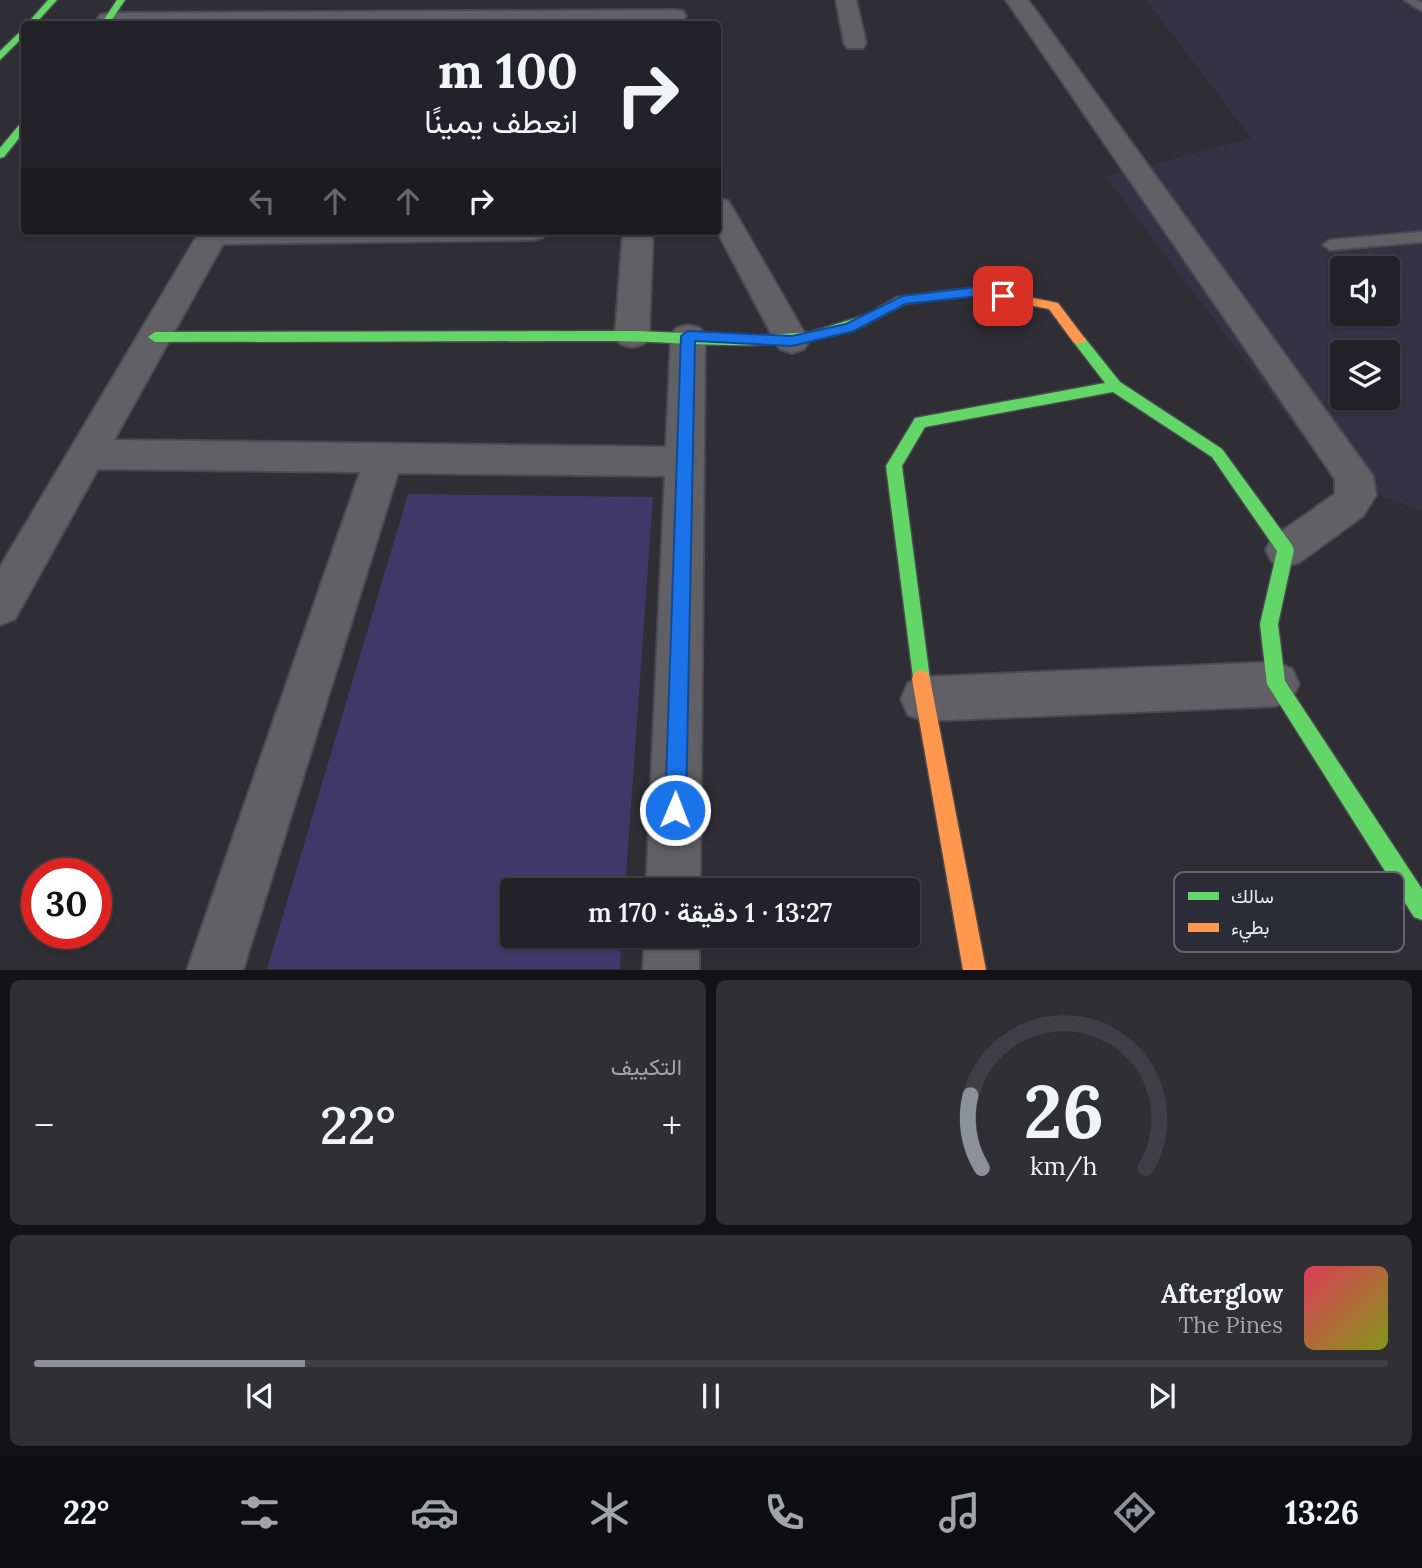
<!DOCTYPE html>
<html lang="ar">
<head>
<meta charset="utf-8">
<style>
  body { margin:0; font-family:Lora,Vazirmatn,serif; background:#2f2f34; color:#f1f3f6; direction:rtl; height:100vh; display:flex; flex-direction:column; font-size:26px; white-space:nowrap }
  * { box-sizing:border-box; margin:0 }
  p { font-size:23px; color:#a3a4a8 }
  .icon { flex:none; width:38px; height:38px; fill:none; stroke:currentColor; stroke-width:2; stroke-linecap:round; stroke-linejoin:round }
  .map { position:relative; height:970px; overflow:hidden; direction:ltr }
  .sheet { display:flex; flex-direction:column; gap:10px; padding:10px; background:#131316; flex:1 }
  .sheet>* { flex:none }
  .guide { position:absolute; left:21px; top:21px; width:700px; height:214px; border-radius:7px; box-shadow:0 2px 5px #0004,0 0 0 2px #403f45; direction:rtl; background:#232228; color:#f1f3f6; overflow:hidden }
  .controls { position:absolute; left:1330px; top:256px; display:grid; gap:14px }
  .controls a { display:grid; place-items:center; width:70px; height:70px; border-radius:7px; background:#232228; box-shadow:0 2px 5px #0004,0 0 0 2px #403f45; font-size:35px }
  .speed { position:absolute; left:21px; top:858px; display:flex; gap:14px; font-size:35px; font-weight:700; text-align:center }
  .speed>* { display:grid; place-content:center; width:91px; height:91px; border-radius:50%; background:#232228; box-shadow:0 2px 5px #0004,0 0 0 2px #403f45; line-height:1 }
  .speed .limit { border:10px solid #d22; background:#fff; color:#111 }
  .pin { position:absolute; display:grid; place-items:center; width:60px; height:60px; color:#fff; margin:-30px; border-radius:14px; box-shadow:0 4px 10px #0006 }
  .me { position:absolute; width:77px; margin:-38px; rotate:1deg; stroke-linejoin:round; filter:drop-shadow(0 0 5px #0008) }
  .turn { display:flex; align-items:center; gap:24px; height:147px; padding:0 28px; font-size:32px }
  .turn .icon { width:91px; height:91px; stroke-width:2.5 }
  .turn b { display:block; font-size:49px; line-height:60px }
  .lanes { display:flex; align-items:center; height:66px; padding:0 28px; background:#0003; justify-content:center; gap:35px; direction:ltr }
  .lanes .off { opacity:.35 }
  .big { font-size:52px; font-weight:600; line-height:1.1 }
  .sheet .tile { flex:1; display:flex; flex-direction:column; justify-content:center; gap:10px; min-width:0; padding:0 24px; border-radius:10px; background:#2f2f34 }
  .sheet .dial { align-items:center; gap:0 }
  .dial svg { height:182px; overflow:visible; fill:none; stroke:#403f45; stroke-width:7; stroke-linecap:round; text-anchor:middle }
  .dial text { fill:#f1f3f6; stroke:none }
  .song { display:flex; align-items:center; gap:21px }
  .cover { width:84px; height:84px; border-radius:10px; background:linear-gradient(135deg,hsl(350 70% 55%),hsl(70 70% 35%)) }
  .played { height:7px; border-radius:4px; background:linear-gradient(90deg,#8c9099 20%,#403f45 20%) }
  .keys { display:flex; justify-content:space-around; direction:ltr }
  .heat { display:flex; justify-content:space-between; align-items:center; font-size:38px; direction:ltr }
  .sheet .tiles { flex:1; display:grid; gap:10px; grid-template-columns:1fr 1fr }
  .tile:last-child { grid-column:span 2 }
  .trip { position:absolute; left:500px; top:878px; width:420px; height:70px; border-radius:7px; background:#232228; box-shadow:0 2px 5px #0004,0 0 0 2px #403f45; font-weight:600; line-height:70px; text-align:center; direction:rtl }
  .tabs { display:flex; height:112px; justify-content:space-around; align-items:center; background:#0e0e10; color:#a3a4a8 }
  .tabs .icon { width:49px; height:49px }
  .tabs .selected { color:#8c9099 }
  .tabs b { font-size:32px; color:#f1f3f6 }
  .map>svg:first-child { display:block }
</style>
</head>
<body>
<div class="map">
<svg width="1422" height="970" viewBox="0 0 1422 970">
  <rect width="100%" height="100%" fill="#2f2e35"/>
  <path fill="#343244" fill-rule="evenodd" d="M1146 0H1422V511L1334 478 1106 177 1251 138ZM1342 268H1388V313H1342ZM1342 352H1388V397H1342Z"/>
  <path fill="#3f3868" d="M408 494 653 497 625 891H513V936H622L620 969H267Z"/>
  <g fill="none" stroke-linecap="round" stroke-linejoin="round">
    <g stroke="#4a4a50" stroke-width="4">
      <path id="lane" d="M1404 0H1416L1422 3V11Z
        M1422 232V242L1330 250 1323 245 1330 240Z"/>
    </g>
    <g stroke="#4a4a50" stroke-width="4">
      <path id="street" d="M836 0H856L866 43 863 48H847L844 43Z
        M1006 0H1028L1373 476 1376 495 1363 516 1300 562 1286 567 1272 562 1266 550 1272 538 1335 494V479Z
        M675 10 683 11 686 16 683 21 100 24 97 20 100 15 108 13Z
        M718 198 728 201 732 207 809 341 804 349 792 353 780 349 775 341 717 231Z
        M200 231H548L543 237 533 240 223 244 114 440 666 447 671 336 676 328 688 325 700 328 705 336 700 891H646L665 476 398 473 243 970H187L360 472 98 469 15 619 0 625V567Z
        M623 231H653L649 336 644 344 632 347 620 344 615 336Z
        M1276 662 1292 669 1299 684 1292 699 1276 706 924 721 908 715 901 699 908 683 924 677Z
        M645 936H699V970H643Z"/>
    </g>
    <g stroke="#4a4a50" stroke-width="3">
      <path id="fast" d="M48 0H57L35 24H27Z
        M117 0H125L109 24H101Z
        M24 28V36L0 60V51Z
        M24 123V132L4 157 0 158V148L20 124Z
        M862 316 867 318V324C785 358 696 341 610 341 459 341 307 342 155 342L148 337 155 332 637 331 752 336 811 332Z
        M1079 335 1084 337 1120 382 1222 449 1292 545 1294 550 1278 624 1285 681 1422 889V920L1414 917 1267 684 1260 624 1277 551 1212 457 1113 392 925 427 902 466 930 679 928 685 921 688 914 685 886 466 915 418 1105 383 1072 340Z"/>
    </g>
    <g stroke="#4a4a50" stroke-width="3">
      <path id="slow" d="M978 287 1058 303 1086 340 1084 343H1074L1049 309 978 295 905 304 867 324 862 326 855 321 897 297Z
        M921 670 928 673 930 679 986 970H963L912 679 914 673Z"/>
    </g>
    <use href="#lane" fill="#606065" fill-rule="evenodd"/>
    <use href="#street" fill="#606065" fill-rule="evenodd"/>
    <use href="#fast" fill="#63d668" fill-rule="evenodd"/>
    <use href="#slow" fill="#ff974d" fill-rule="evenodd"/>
  </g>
  <path fill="#1a73e8" stroke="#114b97" stroke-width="2" d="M978 287 1008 293 1010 296 1003 301 978 296 905 304 854 331 792 346 695 341 686 810 683 818 675 821 668 818 665 810 681 336 688 331 792 336 846 324 902 296Z"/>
  <rect x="1174" y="872" width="230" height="80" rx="10" fill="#2c2b38" stroke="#656470" stroke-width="2"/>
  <rect x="1188" y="892" width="31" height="8" fill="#63d668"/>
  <rect x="1188" y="923" width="31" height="9" fill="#ff974d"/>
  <g font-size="19" fill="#eaeaf2">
    <text x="1231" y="903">سالك</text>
    <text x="1231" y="934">بطيء</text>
  </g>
</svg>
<div class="controls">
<a><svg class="icon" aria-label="sound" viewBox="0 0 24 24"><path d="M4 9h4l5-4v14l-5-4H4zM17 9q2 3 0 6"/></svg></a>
<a><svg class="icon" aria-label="layers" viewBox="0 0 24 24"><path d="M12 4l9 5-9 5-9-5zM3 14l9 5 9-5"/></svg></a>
</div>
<div class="speed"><div class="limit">30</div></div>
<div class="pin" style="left:1003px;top:296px;background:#d93025"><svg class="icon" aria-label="arrive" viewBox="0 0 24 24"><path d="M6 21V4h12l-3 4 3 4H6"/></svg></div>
<svg class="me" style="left:675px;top:810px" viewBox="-20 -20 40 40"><circle r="17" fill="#1a73e8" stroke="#fff" stroke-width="3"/><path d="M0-11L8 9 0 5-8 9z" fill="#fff"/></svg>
<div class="trip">13:27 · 1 دقيقة · 170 m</div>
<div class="guide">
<div class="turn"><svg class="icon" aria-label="right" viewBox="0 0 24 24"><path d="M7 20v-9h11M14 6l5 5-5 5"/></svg><div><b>100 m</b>انعطف يمينًا</div></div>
<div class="lanes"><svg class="icon off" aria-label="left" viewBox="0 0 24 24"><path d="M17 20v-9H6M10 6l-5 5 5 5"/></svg><svg class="icon off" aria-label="ahead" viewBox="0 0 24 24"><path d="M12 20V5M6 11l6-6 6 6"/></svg><svg class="icon off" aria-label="ahead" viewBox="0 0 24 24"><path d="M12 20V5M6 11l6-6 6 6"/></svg><svg class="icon" aria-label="right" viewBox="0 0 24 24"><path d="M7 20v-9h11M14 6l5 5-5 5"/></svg></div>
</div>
</div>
<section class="sheet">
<div class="tiles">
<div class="tile dial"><svg viewBox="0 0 100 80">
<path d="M14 69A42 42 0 1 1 86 69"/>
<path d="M14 69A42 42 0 0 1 9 37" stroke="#8c9099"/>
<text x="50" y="56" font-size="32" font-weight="700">26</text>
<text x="50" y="72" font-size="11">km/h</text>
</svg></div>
<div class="tile"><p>التكييف</p>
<div class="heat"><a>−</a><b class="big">22°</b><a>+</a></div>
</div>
<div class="tile">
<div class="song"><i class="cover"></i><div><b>Afterglow</b><p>The Pines</p></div></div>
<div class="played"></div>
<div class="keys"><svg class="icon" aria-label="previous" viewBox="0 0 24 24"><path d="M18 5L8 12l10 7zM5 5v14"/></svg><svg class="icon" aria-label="pause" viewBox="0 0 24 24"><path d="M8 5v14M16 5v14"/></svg><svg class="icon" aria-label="next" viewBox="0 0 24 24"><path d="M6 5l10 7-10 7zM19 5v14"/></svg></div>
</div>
</div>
</section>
<nav class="tabs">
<b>13:26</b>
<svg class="icon selected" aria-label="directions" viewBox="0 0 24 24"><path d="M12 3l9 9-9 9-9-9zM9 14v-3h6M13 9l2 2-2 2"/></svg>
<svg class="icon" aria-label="music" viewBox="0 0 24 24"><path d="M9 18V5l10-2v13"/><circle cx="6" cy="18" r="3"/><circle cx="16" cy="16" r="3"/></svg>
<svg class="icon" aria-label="phone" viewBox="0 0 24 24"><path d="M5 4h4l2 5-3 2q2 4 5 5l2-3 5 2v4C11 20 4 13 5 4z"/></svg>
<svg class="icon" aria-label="climate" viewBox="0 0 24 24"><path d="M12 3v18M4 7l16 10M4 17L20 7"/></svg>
<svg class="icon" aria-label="car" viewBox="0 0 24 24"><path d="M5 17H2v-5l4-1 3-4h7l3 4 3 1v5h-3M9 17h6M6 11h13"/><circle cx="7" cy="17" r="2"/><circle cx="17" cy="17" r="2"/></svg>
<svg class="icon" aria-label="filters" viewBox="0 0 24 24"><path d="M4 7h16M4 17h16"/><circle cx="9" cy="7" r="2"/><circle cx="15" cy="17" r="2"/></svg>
<b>22°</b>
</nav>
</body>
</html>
